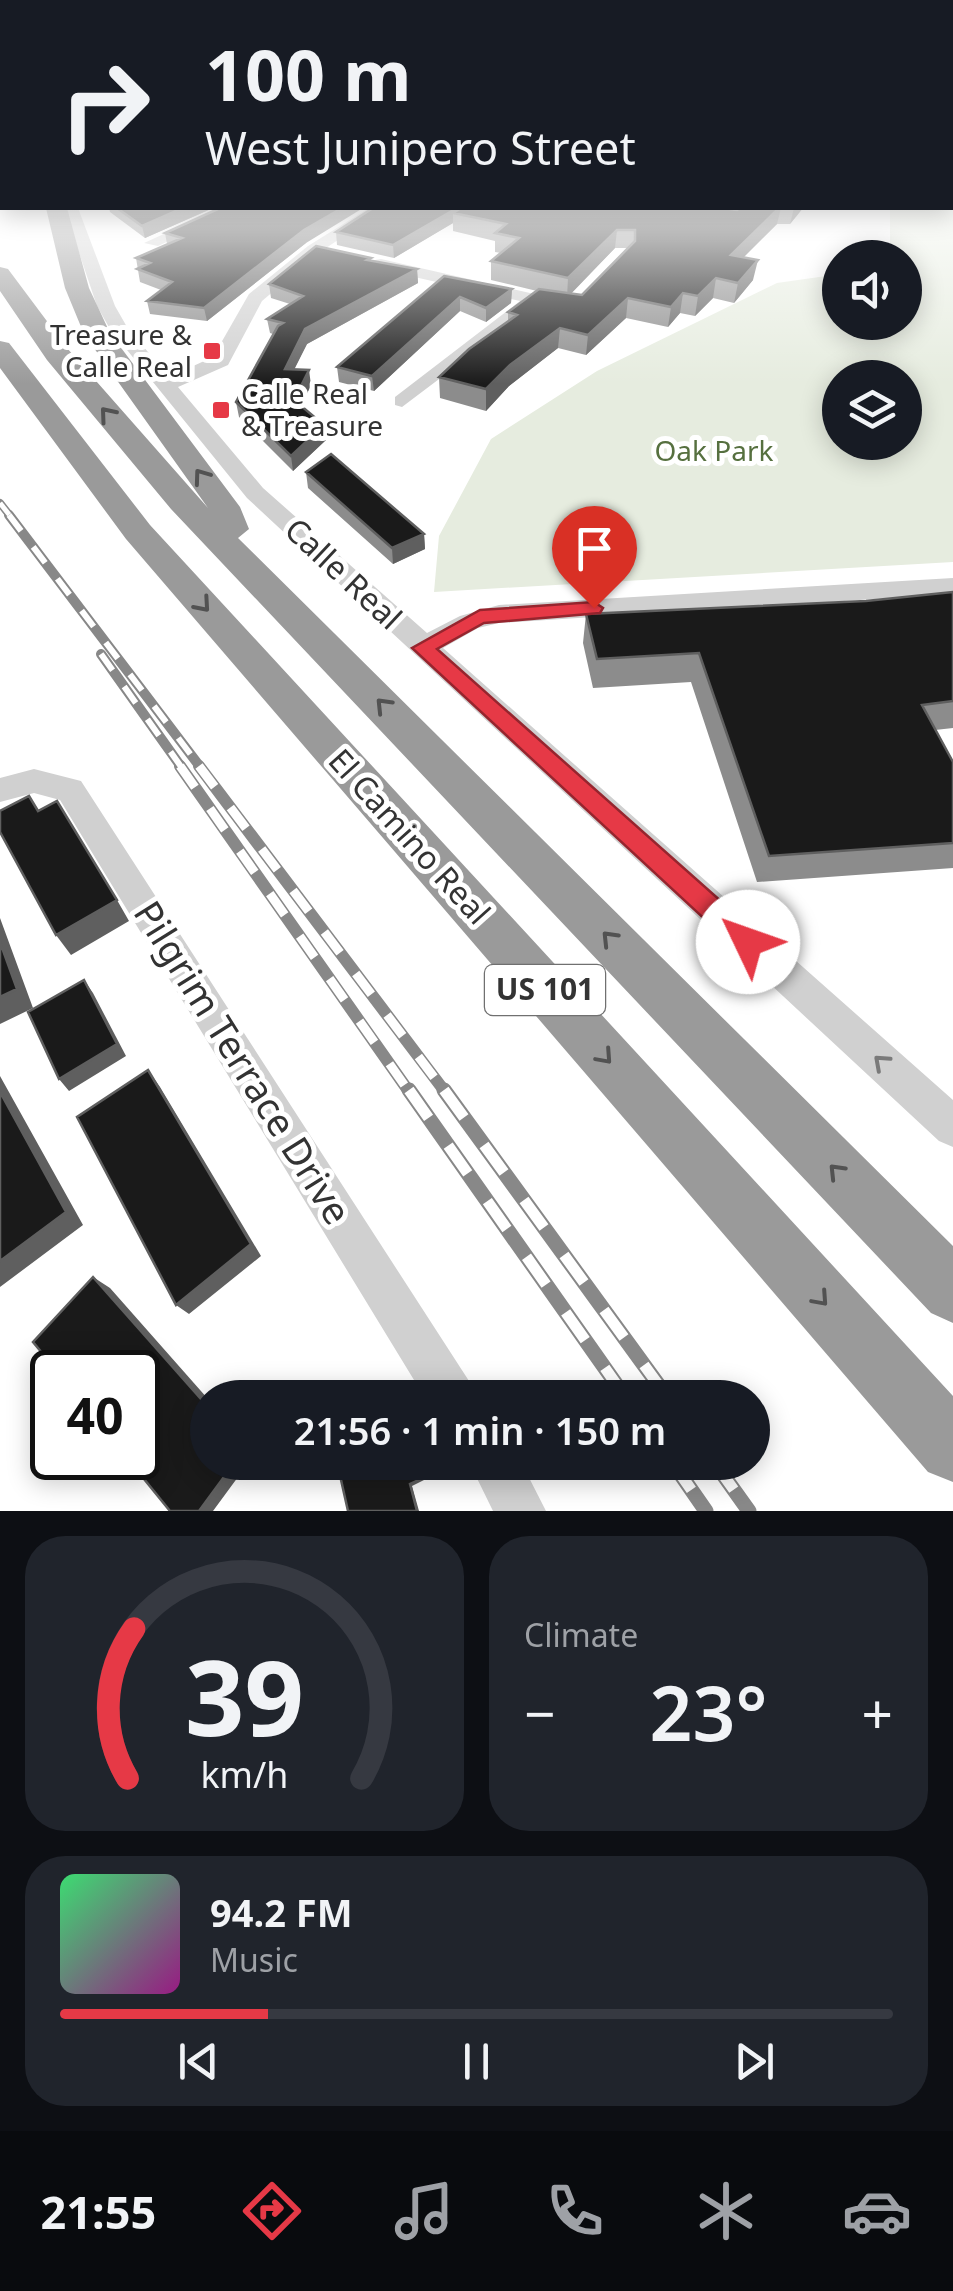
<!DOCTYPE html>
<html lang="en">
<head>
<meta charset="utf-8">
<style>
  body { margin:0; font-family:"Noto Sans",sans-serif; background:#20242c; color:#f1f3f6; height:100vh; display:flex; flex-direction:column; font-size:38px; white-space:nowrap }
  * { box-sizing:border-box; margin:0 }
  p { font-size:32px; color:#9ea1a6 }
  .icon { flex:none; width:55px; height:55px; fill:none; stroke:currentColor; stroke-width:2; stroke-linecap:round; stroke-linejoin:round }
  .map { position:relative; height:1511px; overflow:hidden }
  .panel { display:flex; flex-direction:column; gap:25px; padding:25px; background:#0d0f14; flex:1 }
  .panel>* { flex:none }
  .top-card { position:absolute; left:0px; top:0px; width:955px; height:210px; box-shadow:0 5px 25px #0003; background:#171b24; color:#f1f3f6; overflow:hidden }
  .buttons { position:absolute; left:822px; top:240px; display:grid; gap:20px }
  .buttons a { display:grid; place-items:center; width:100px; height:100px; border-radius:50%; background:#171b24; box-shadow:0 5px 25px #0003; font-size:50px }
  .speed { position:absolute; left:30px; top:1350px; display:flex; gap:20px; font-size:50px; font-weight:700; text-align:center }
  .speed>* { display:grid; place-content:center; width:130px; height:130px; border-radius:50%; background:#171b24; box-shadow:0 5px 25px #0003; line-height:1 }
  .speed .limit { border:5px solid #111; border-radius:15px; background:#fff; color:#111 }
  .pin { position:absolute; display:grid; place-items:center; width:85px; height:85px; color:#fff; margin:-102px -42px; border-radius:50% 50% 50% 0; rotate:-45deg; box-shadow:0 0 10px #0007 }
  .pin .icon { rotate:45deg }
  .me { position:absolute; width:110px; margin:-55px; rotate:312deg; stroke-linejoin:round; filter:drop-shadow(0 0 8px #0008) }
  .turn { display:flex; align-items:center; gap:35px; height:210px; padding:0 40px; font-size:45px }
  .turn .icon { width:130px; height:130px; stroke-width:2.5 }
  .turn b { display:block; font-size:70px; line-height:85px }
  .big { font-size:75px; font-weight:600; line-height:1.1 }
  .panel .tile { flex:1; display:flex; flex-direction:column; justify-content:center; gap:15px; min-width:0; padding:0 35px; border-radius:40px; background:#20242c }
  .panel .dial { align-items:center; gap:0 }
  .dial svg { height:260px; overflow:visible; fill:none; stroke:#363941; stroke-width:7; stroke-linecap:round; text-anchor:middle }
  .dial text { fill:#f1f3f6; stroke:none }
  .song { display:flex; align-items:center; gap:30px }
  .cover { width:120px; height:120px; border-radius:15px; background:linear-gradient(135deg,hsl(140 70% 55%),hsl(310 70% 35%)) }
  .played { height:10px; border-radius:5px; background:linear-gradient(90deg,#e63946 25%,#363941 25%) }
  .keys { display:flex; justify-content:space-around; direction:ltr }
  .heat { display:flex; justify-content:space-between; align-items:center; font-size:55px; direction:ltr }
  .panel .tiles { flex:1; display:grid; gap:25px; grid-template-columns:1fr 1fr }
  .tile:last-child { grid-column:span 2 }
  .trip { position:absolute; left:190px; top:1380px; width:580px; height:100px; border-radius:50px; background:#171b24; box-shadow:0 5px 25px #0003; font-weight:600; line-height:100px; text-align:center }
  .tabs { display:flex; height:160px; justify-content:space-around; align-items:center; background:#090b0e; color:#9ea1a6 }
  .tabs .icon { width:70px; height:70px }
  .tabs .current { color:#e63946 }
  .tabs b { font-size:45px; color:#f1f3f6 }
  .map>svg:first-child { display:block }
</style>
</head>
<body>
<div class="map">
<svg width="953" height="1511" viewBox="0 0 953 1511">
  <rect width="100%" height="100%" fill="#fff"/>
  <path fill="#e6ecdf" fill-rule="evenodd" d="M953 172V562L434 592 439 536 491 439 597 371 777 283 840 274V322H905V258L890 257V208H952ZM840 378H905V442H840Z"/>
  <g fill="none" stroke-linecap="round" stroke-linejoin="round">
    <path fill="#d0d0d0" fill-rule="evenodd" d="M64 208H78L115 306 127 327 169 377 213 357 249 294 308 246 369 208H386L320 252 262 301 228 365 178 387 263 488 427 633 460 616 499 605 953 578V594L499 623 478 628 443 648 953 1100V1147L939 1141 247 498 110 329 97 306Z
      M221 208H239L158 246 144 243Z
      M381 259 565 301 574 306 565 311 537 305 402 407 395 405V397L520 301 375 268V260Z
      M34 769 81 781 469 1381 476 1398H425L60 800 34 793 0 802V778Z
      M469 1462H521L546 1511H493Z"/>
    <path fill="#9a9a9a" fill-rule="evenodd" d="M46 208H67L89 288 110 333 240 507 249 529 238 538 953 1246V1323L931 1313 171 509 47 360 0 291V267L8 269 67 348 208 508 84 334 65 288Z
      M0 341 9 343 150 525 953 1396V1482L928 1472 126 539 0 368Z"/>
    <g stroke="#888" stroke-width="8">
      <path id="rail-far3" d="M0 503 11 517"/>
    </g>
    <g stroke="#888" stroke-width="10">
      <path id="rail-far2" d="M9 515 201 768
        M101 654 182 768"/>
    </g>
    <g stroke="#888" stroke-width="12">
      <path id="rail-far1" d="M180 766 410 1093
        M199 766 446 1093"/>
    </g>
    <g stroke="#888" stroke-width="15">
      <path id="rail" d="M409 1090 626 1398
        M444 1090 668 1398
        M672 1462 706 1511
        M714 1462 749 1511"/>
    </g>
    <use href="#rail-far3" stroke="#fff" stroke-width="5" stroke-dasharray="15" stroke-linecap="butt"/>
    <use href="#rail-far2" stroke="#fff" stroke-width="6" stroke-dasharray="20" stroke-linecap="butt"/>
    <use href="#rail-far1" stroke="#fff" stroke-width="9" stroke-dasharray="26" stroke-linecap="butt"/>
    <use href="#rail" stroke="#fff" stroke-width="11" stroke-dasharray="34" stroke-linecap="butt"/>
  </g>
  <path fill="#8c8c8c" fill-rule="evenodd" d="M109 208H213L145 238 110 212Z
    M458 208V210H737L740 208H803L790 224H777L743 257 753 280 734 303 713 298 695 316 680 313 668 327 626 318 586 355 558 348 509 386 486 411 440 398 439 377 508 321V312L537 291 491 280V261L501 253 495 252V241L453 231V223L394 258 337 245 336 232ZM615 248H627L582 295 571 293Z
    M165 233 306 243 207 321 150 314 147 301 161 290 140 282 136 258 167 244Z
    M371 258 372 261 417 269 418 283 307 344 294 369 311 385 301 406 324 425 326 440 293 471 239 417 236 402 273 334 270 333 267 319 290 304 271 298 269 284Z
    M444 276 512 289 511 303 486 322 460 311 374 391 339 382 337 367Z
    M306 472 424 534 425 549 393 564 308 488Z
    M953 592V728L935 730 953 762V868L757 882 691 682 593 688 583 643 586 614 866 601Z"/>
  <path fill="#5f5f5f" d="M183 208H213L145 238 142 226Z
    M342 208H363L306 243 207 321 204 308 304 230Z
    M458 208V214L453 213V223L394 258 393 245Z
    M779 208H781L777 224 727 274 731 255Z
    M794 208H803L790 224Z
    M617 230 615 248 567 298 568 278Z
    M758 260 753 280 734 303 738 283Z
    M417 269 418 283 307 344 287 384 285 369 305 329Z
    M716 278 713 298 695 316 698 296Z
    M512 289 511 303 486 322V308Z
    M683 293 680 313 668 327 671 307Z
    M460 297V311L374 391 372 376Z
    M628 298 626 318 586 355 588 335Z
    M560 328 558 348 509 386 486 411V389L510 365Z
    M309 370 311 385 297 415 294 400Z
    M324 425 326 440 293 471 291 456Z
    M424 534 425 549 393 564 392 548Z
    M117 900 129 921 71 955 56 935Z
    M0 918 33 1008 0 1024Z
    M84 980 93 993 126 1056 69 1091 59 1079Z
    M148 1070 160 1087 261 1256 189 1314 176 1305Z
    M0 1076 83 1225 0 1287Z
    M93 1277 110 1288 208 1399V1407Z
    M235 1462H249L213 1511H199Z
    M425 1462 430 1477 412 1486 419 1511H417L410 1484Z"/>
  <path fill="#1a1a1a" stroke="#5f5f5f" stroke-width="2.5" d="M117 208H183L142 226Z
    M220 208H342L304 230 204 308 147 301 172 282 137 269 150 263 136 258 182 238 165 233Z
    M373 208H457L393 245 336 232Z
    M461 208H724L737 210 740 208H779L731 255 758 260 738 283 716 278 698 296 683 293 671 307 628 298 588 335 560 328 510 365 486 389 439 377 469 349 517 315 508 312 539 289 582 295 635 241V230H617L568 278 491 261 519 238 495 233 506 224 453 213Z
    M316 246 371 258 367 260 417 269 305 329 285 369 309 370 294 400 324 425 291 456 236 402 278 326 283 323 267 319 303 296 269 284Z
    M444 276 512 289 486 308 460 297 372 376 337 367Z
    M331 454 424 534 392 548 306 472Z
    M953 592V701L922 705 953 762V843L769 856 699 653 597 659 586 614 866 601Z
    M29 796 38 811 57 801 117 900 56 935 0 832V811Z
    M0 942 17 989 0 997Z
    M84 980 117 1044 59 1079 28 1012Z
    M148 1070 251 1244 176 1305 77 1117Z
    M0 1092 66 1212 0 1261Z
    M93 1277 208 1407V1462H235L199 1511H170L127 1458H138V1372H58L33 1342Z
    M362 1386 365 1398H337Z
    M337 1462H425L428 1476 410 1484 417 1511H348Z"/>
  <defs><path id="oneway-chevron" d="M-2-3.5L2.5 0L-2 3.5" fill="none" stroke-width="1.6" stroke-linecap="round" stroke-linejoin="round" transform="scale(2.5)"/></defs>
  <g stroke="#525252">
    <use href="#oneway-chevron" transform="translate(107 414) rotate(-130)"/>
    <use href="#oneway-chevron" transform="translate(201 476) rotate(-126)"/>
    <use href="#oneway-chevron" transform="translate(203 605) rotate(49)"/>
    <use href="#oneway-chevron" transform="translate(383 705) rotate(-134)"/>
    <use href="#oneway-chevron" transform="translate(609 938) rotate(-134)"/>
    <use href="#oneway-chevron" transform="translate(605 1057) rotate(48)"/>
    <use href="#oneway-chevron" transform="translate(836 1171) rotate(-134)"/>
    <use href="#oneway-chevron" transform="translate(821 1299) rotate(48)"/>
  </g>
  <use stroke="#7a7a7a" href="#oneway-chevron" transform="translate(881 1062) rotate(-138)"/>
  <linearGradient id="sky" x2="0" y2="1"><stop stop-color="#9ec6ea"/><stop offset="0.45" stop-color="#fff"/><stop offset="1" stop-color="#fff" stop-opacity="0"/></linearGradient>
  <rect width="953" height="384" fill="url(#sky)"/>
  <path fill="#e63946" stroke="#96252e" stroke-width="2.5" d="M594 602 603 608 600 613 484 623 437 649 758 934 762 942 758 951 748 954 739 951 412 648 480 610Z"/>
  <g fill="#e63946" stroke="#fff" stroke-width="4">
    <rect x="202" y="341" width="20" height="20" rx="5"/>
    <rect x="211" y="400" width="20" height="20" rx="5"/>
  </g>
  <g text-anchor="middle" stroke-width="10" stroke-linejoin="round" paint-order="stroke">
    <g font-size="28" fill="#333" stroke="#fff" text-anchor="end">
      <text x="192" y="345">Treasure &amp;<tspan x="192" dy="32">Calle Real</tspan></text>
      <text x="241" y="404" text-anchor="start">Calle Real<tspan x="241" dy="32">&amp; Treasure</tspan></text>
    </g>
    <g font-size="28" fill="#56703f" stroke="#fff">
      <text x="714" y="461">Oak Park</text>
    </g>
    <rect fill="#fff" stroke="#707070" stroke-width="2.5" x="485" y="965" width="120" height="50" rx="8"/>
    <g font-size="30" font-weight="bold" fill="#333">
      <text x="545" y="1000">US 101</text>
    </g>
    <g font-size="32" fill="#333" stroke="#fff">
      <text transform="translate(343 574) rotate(43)" y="11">Calle Real</text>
      <text transform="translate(409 837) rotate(48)" y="11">El Camino Real</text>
    </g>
    <g font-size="38" fill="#333" stroke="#fff">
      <text transform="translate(242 1063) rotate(58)" y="13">Pilgrim Terrace Drive</text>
    </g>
  </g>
</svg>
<div class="buttons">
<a><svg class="icon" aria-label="sound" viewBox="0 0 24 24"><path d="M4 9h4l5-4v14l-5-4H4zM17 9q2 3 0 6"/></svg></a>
<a><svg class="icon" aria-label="layers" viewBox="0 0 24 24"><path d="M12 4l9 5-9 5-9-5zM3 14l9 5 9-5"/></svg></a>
</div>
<div class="speed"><div class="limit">40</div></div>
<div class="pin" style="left:594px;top:608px;background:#d93025"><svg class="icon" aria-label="arrive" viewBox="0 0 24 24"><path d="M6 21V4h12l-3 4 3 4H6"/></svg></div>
<svg class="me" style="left:748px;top:942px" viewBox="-20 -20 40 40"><circle r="19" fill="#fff"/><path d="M0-13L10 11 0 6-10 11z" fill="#e63946"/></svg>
<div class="trip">21:56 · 1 min · 150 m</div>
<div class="top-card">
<div class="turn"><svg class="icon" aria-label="right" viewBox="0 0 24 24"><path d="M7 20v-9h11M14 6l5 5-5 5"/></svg><div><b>100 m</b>West Junipero Street</div></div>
</div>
</div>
<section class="panel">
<div class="tiles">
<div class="tile dial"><svg viewBox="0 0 100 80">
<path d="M14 69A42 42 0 1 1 86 69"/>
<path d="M14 69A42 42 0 0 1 16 23" stroke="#e63946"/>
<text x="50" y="56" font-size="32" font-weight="700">39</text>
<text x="50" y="72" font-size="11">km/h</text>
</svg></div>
<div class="tile"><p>Climate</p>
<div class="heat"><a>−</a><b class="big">23°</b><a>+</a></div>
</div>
<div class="tile">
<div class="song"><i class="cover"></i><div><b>94.2 FM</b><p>Music</p></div></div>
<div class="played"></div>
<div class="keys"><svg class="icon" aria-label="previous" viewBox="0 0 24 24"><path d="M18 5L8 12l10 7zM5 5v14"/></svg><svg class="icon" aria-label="pause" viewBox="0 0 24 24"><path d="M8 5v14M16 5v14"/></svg><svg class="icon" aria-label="next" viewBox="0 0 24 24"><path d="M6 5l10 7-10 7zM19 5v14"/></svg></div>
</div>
</div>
</section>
<nav class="tabs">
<b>21:55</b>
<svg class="icon current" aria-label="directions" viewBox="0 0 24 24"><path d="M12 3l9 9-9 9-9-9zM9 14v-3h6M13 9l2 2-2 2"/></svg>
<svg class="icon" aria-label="music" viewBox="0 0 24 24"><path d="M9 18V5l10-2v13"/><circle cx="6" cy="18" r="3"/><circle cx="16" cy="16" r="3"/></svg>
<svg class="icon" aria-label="phone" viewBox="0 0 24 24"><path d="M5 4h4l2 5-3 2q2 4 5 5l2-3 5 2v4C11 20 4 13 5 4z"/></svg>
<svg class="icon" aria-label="climate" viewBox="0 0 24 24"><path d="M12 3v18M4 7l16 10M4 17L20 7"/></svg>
<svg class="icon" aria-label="car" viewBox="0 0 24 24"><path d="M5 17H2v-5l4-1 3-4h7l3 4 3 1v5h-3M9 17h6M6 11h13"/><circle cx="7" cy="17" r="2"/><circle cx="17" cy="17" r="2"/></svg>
</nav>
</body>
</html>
